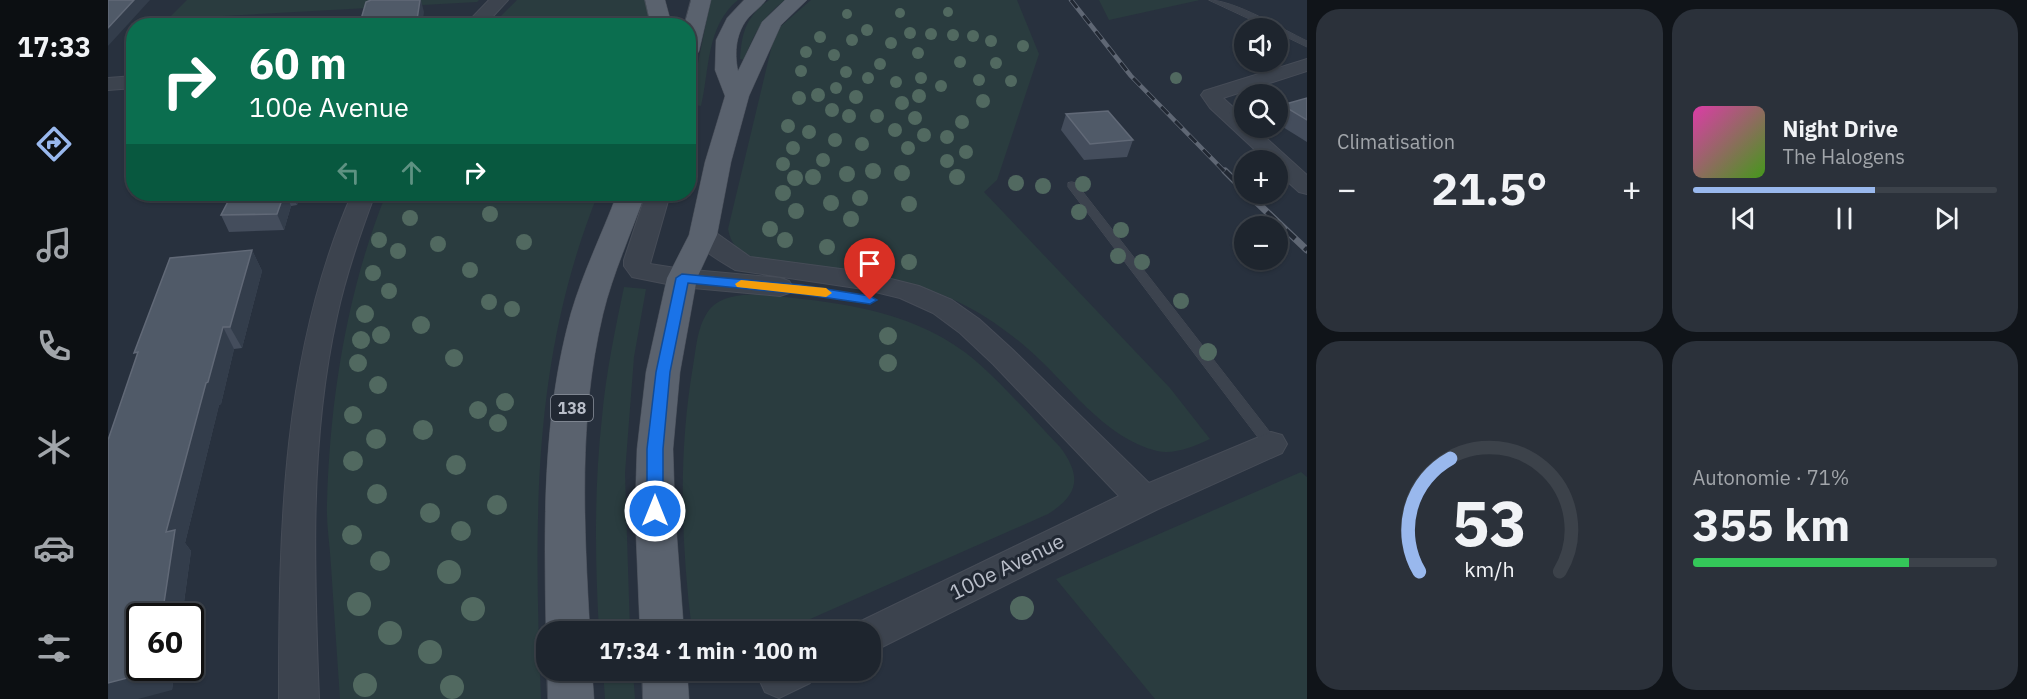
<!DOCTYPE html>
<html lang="fr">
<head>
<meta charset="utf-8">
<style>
  body { margin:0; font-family:"IBM Plex Sans",sans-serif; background:#2b313a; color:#f1f3f6; height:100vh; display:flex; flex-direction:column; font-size:22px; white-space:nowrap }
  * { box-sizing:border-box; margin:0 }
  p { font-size:20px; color:#a1a5aa }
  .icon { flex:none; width:33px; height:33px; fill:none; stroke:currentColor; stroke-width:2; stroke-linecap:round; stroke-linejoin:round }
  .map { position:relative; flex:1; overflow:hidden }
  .panel { display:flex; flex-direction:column; gap:9px; padding:9px; background:#101419; width:720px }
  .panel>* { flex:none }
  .guide { position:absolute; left:18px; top:18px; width:570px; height:183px; border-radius:24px; box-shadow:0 2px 4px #0004,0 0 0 2px #3c424a; background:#0b6e4f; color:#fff; overflow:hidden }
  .controls { position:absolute; left:1126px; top:18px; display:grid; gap:12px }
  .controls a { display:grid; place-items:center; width:54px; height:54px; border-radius:50%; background:#1e252e; box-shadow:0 2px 4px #0004,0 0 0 2px #3c424a; font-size:30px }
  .speed { position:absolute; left:18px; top:603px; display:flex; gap:12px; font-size:30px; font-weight:700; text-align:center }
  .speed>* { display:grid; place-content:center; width:78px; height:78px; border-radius:50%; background:#1e252e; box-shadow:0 2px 4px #0004,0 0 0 2px #3c424a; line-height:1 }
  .speed .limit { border:3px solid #111; border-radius:9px; background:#fff; color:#111 }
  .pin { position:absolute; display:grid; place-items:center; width:51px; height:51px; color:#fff; margin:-62px -26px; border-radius:50% 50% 50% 0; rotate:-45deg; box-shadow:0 0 6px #0007 }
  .pin .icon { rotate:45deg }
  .me { position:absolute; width:66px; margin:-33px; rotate:0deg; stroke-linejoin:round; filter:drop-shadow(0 0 4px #0008) }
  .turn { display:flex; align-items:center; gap:21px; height:126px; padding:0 24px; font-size:27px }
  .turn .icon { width:78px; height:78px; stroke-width:2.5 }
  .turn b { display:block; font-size:42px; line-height:51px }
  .lanes { display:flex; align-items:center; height:57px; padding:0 24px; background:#0003; justify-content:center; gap:30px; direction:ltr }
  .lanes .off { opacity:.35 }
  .big { font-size:45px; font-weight:800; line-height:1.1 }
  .panel .card { flex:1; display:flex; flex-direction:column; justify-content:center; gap:9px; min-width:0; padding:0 21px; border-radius:24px; background:#2b313a }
  .panel .dial { align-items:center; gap:0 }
  .dial svg { height:156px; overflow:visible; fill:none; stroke:#3c424a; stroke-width:7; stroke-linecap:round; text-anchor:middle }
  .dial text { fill:#f1f3f6; stroke:none }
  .song { display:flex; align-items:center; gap:18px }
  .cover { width:72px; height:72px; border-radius:9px; background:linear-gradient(135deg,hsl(320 70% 55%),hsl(100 70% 35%)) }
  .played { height:6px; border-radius:3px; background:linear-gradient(90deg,#99b8ed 60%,#3c424a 60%) }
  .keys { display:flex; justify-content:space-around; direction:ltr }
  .heat { display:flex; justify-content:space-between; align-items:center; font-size:33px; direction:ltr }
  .charge { height:9px; border-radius:4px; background:linear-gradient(90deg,#34c759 71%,#3c424a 0) }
  .panel .tiles { flex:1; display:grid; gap:9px; grid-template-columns:repeat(2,1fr) }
  .trip { position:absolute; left:428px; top:621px; width:345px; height:60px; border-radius:24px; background:#1e252e; box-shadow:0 2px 4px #0004,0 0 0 2px #3c424a; font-weight:800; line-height:60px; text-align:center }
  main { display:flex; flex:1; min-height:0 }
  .dock { display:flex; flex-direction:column; width:108px; justify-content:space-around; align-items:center; background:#0c0f12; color:#a1a5aa }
  .dock .icon { width:42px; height:42px }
  .dock .selected { color:#99b8ed }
  .dock b { font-size:27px; color:#f1f3f6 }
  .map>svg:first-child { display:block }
</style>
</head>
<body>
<main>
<nav class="dock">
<b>17:33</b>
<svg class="icon selected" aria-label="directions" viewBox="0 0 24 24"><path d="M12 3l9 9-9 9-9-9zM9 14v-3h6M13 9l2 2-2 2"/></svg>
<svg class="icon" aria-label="music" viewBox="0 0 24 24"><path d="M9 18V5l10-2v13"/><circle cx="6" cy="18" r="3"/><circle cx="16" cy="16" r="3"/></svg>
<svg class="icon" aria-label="phone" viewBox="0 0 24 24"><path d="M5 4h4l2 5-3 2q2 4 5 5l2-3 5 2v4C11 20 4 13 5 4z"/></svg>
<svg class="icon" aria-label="climate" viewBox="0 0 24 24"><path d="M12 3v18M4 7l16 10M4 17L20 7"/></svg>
<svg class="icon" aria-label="car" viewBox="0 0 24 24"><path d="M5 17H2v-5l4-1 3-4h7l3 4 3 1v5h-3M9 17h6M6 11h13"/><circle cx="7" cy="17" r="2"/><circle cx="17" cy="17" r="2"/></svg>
<svg class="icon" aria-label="filters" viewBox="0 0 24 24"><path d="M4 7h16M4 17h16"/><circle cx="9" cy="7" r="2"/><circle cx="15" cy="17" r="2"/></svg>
</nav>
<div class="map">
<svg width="1199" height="699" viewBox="0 0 1199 699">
  <rect width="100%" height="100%" fill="#28313e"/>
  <path fill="#2a3c3f" d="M79 0H371L369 2 60 19Z
    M409 0H537L547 26H383Z
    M600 0H630C598 26 602 68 593 106L586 105 589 68 599 18Z
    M661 0H677C655 16 645 35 636 60L632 59C634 31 638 17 661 0Z
    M703 0H909L931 54 889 180 876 192 1062 388 1102 439C1087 446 1066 455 1049 451 994 437 960 383 919 348 896 328 869 310 842 298 780 271 713 270 647 258 631 251 623 246 620 229L664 45 672 27Z
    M991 0H1092L1001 20Z
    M278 194H490C423 360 426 523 433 699H232C229 655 226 611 223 566 222 545 218 524 219 503 222 398 239 291 278 194Z
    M516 287 538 289 526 357 517 473 522 631H491C487 560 486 489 494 417 498 373 507 330 516 287Z
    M649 294C723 302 796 307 858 353 892 380 922 416 952 447 974 476 971 495 940 514L675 631H584C573 543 570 454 585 366 588 349 589 328 599 313 610 296 631 295 649 294Z
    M1193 472 1199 477V699H1047L948 579Z
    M495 671H525L527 699H497Z"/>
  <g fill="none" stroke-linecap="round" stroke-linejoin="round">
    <g stroke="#464c57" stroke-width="1">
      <path id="lane" d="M1101 0C1127 0 1174 29 1199 41V47L1170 33V28H1161Z
        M964 182 968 183 1168 440 1170 444 1168 448 1163 450 1158 448 960 187V183Z"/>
    </g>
    <g stroke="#464c57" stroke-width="2">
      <path id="street" d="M381 0H400L376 26H356Z
        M1199 59V71L1115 98 1137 118V128H1147L1199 175V194L1191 192 1170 173V160H1158L1102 108 1093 95 1096 91Z
        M26 76V88L0 90V78Z
        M244 194H267C252 234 238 274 229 316 201 442 206 572 211 699H171C171 526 174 354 244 194Z
        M538 194H562L542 264 574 269 672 278 681 281 685 287 681 293 672 296 574 287 524 277 516 266V260Z
        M595 227 604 230 642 257 755 272 811 286 844 300 871 319 905 350 1041 483 1163 432 1174 435 1179 444 1174 453 1048 510 762 653V632H745L749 623 1011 496 885 364 852 333 825 313 792 298 755 289 627 270C612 261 592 250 583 235L586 230Z
        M655 670H707L702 683 671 698 657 692 651 679Z"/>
    </g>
    <g stroke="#464c57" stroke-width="1">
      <path id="primary" d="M537 0H557L564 26H543Z
        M583 0H603L591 51 588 56 580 57V26H576Z
        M636 0H658C653 7 647 11 641 17 628 32 626 52 630 71L654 22 677 0H699L673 25 641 96 623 162 609 235 589 278 572 372 565 449 567 511 576 632H532L527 511 529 449 538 372 559 278 581 235 597 162 617 96 607 70 608 40 619 18Z
        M509 194H537C523 234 505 273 495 314 470 418 476 526 482 632H438C436 525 434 417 463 313 475 272 494 234 509 194Z
        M439 670H484L486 699H440Z
        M534 670H579L581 699H535Z"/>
    </g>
    <use href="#lane" fill="#3c434e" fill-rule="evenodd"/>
    <use href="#street" fill="#3c434e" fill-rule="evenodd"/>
    <use href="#primary" fill="#5a626e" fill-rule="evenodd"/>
    <g stroke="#5f6774" stroke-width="4.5">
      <path id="rail-far1" d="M963 0 1023 76 1118 173"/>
    </g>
    <g stroke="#5f6774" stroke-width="7">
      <path id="rail" d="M1117 171 1137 191
        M1140 194 1199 250"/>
    </g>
    <use href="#rail-far1" stroke="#212833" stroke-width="3" stroke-dasharray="10" stroke-linecap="butt"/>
    <use href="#rail" stroke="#212833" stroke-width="4.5" stroke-dasharray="13" stroke-linecap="butt"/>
  </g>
  <g fill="#516960">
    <circle cx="840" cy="12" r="5"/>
    <circle cx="792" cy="13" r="5"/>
    <circle cx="739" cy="14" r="5"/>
    <circle cx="759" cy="30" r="6"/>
    <circle cx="802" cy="33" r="6"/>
    <circle cx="823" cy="34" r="6"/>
    <circle cx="845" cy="35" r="6"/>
    <circle cx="865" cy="36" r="6"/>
    <circle cx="712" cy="37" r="6"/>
    <circle cx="744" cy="40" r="6"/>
    <circle cx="883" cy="41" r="6"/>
    <circle cx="783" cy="43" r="6"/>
    <circle cx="915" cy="46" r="6"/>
    <circle cx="698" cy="52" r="6"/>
    <circle cx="810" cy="53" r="6"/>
    <circle cx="726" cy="55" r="6"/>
    <circle cx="852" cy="62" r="6"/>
    <circle cx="888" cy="63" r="6"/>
    <circle cx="772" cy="64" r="6"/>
    <circle cx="693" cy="71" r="6"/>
    <circle cx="738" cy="72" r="6"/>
    <circle cx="760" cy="78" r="6"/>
    <circle cx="813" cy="78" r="6"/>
    <circle cx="1068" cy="78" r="6"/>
    <circle cx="871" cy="80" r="6"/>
    <circle cx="903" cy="81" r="6"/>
    <circle cx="788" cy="82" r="6"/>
    <circle cx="833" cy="86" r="6"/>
    <circle cx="728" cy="88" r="6"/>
    <circle cx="710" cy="95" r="7"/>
    <circle cx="811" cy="96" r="7"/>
    <circle cx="748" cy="97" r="7"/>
    <circle cx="691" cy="98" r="7"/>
    <circle cx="875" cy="101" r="7"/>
    <circle cx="794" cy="103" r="7"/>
    <circle cx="724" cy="110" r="7"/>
    <circle cx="741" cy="116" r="7"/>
    <circle cx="769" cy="116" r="7"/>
    <circle cx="807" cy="118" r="7"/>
    <circle cx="854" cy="122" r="7"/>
    <circle cx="680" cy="126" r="7"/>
    <circle cx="787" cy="130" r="7"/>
    <circle cx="701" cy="132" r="7"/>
    <circle cx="816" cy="135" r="7"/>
    <circle cx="839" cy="137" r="7"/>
    <circle cx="727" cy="140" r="7"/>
    <circle cx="754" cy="144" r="7"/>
    <circle cx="685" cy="148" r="7"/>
    <circle cx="800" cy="148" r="7"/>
    <circle cx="858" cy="152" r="7"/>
    <circle cx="715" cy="160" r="7"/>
    <circle cx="839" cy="161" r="7"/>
    <circle cx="675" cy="164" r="7"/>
    <circle cx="765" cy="171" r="8"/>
    <circle cx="794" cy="173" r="8"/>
    <circle cx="739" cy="174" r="8"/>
    <circle cx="705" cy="177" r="8"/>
    <circle cx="849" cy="177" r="8"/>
    <circle cx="687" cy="178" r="8"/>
    <circle cx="908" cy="183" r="8"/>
    <circle cx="975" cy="184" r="8"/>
    <circle cx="935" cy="186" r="8"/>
    <circle cx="675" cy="193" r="8"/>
    <circle cx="752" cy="198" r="8"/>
    <circle cx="723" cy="203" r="8"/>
    <circle cx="801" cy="204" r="8"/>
    <circle cx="688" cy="211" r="8"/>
    <circle cx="971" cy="212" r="8"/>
    <circle cx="382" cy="214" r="8"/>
    <circle cx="302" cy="218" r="8"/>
    <circle cx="743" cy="219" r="8"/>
    <circle cx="662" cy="229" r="8"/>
    <circle cx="1013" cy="230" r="8"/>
    <circle cx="271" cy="240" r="8"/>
    <circle cx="677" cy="240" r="8"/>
    <circle cx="416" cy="242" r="8"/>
    <circle cx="330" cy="244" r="8"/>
    <circle cx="719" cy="247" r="8"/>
    <circle cx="290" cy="251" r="8"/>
    <circle cx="777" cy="256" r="8"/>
    <circle cx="1010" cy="256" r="8"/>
    <circle cx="801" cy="262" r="8"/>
    <circle cx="1034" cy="262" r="8"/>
    <circle cx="362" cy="270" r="8"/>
    <circle cx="265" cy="273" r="8"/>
    <circle cx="281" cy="291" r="8"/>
    <circle cx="1073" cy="301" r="8"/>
    <circle cx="381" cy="302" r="8"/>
    <circle cx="404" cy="309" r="8"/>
    <circle cx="257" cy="314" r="9"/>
    <circle cx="313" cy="325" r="9"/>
    <circle cx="273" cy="335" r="9"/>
    <circle cx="780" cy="336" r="9"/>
    <circle cx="253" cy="340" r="9"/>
    <circle cx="1100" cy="352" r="9"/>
    <circle cx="346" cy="358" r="9"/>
    <circle cx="250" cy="363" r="9"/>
    <circle cx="780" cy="363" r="9"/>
    <circle cx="270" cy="385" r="9"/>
    <circle cx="397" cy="402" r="9"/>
    <circle cx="370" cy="410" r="9"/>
    <circle cx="245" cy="415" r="9"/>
    <circle cx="390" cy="423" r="9"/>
    <circle cx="315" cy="430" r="10"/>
    <circle cx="268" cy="439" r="10"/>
    <circle cx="245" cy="461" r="10"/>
    <circle cx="348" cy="465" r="10"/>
    <circle cx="269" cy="494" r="10"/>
    <circle cx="389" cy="505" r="10"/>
    <circle cx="322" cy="513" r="10"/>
    <circle cx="353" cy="531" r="10"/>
    <circle cx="244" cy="535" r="10"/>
    <circle cx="272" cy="561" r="10"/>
    <circle cx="341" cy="572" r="12"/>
    <circle cx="251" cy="604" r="12"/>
    <circle cx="914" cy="608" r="12"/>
    <circle cx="365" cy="609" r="12"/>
    <circle cx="282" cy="633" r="12"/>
    <circle cx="322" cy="652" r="12"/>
    <circle cx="257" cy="685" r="12"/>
    <circle cx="344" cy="687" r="12"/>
  </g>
  <path fill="#444d5c" d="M1199 98V142L1170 124V112L1174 105Z
    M958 114 1025 140 1019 157 976 160 953 130Z
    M124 194H193L189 205 183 206 176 230 121 232 113 215Z
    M144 250 154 271 134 348 126 349 113 404 111 405 77 543 83 551 64 690 0 440Z"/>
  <path fill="#333d4b" d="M26 0H42L0 46V28Z
    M312 0H313L316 12 314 26H308Z
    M176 194H178L183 206 176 230 169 214Z
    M184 194H193L189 205Z
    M144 250 154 271 134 348 122 327Z
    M115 327 126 349 113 404 111 405 77 543 83 551 74 616H54L58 532 98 383Z
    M46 668H67L64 690 30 699H0V683Z"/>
  <path fill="#505a68" stroke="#616977" stroke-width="1.5" d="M0 0H26L0 28Z
    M263 0H312L308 26H251L258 2Z
    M1199 98V120L1174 105Z
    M1000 111 1025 140 982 144 958 114Z
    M124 194H176L169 214 113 215Z
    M144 250 122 327H115L100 382 98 383 58 532 67 530 54 616H32V668H46V671L0 683V440L30 352 26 353 62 258Z"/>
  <path fill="#1a73e8" stroke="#114b97" stroke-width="1.5" d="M574 274 693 285 762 296 769 300 762 304 693 294 580 283 562 372 555 449V511L552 516 547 518 541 516 539 511V449L548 372 568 278Z"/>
  <path fill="#f59e0b" d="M633 280 718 288 724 293 718 297 629 287 627 284Z"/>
  <g text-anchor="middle" stroke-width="6" stroke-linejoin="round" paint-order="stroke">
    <rect fill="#212833" stroke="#8b919c" stroke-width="1.5" x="443" y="395" width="42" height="26" rx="4.5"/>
    <g font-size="16" font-weight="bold" fill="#b9bec9">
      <text x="464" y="414">138</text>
    </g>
    <g font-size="21" fill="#b9bec9" stroke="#212833">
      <text transform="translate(899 567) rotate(-26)" y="7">100e Avenue</text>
    </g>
  </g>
</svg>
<div class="controls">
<a><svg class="icon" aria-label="sound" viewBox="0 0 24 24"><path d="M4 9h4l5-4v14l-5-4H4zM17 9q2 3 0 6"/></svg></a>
<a><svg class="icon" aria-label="search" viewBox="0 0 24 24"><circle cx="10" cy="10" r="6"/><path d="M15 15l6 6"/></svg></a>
<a>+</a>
<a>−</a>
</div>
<div class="speed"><div class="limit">60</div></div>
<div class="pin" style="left:762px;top:300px;background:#d93025"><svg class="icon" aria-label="arrive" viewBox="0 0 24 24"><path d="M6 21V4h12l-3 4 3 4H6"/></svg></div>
<svg class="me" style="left:547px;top:511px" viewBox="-20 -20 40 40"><circle r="17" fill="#1a73e8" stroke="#fff" stroke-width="3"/><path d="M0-11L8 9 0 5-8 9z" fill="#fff"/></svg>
<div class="trip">17:34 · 1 min · 100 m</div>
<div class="guide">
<div class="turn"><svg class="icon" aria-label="right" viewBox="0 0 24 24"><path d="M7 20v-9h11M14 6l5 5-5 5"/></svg><div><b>60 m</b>100e Avenue</div></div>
<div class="lanes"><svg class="icon off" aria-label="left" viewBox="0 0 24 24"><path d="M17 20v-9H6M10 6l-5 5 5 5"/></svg><svg class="icon off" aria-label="ahead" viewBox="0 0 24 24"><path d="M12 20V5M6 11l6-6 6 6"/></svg><svg class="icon" aria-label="right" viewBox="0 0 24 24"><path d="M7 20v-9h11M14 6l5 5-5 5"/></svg></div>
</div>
</div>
<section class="panel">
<div class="tiles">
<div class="card"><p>Climatisation</p>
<div class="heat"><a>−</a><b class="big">21.5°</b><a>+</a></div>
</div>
<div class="card">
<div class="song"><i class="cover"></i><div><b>Night Drive</b><p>The Halogens</p></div></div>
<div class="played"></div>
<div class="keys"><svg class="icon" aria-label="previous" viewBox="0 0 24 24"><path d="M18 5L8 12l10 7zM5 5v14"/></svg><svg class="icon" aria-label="pause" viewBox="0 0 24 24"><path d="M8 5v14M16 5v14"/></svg><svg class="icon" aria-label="next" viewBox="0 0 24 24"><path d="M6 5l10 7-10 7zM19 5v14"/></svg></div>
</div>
<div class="card dial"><svg viewBox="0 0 100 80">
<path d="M14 69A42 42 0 1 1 86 69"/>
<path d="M14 69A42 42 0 0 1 30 11" stroke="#99b8ed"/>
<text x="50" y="56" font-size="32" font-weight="700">53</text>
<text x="50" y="72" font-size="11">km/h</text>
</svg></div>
<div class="card"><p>Autonomie · 71%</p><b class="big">355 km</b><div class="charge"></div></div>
</div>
</section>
</main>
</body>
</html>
